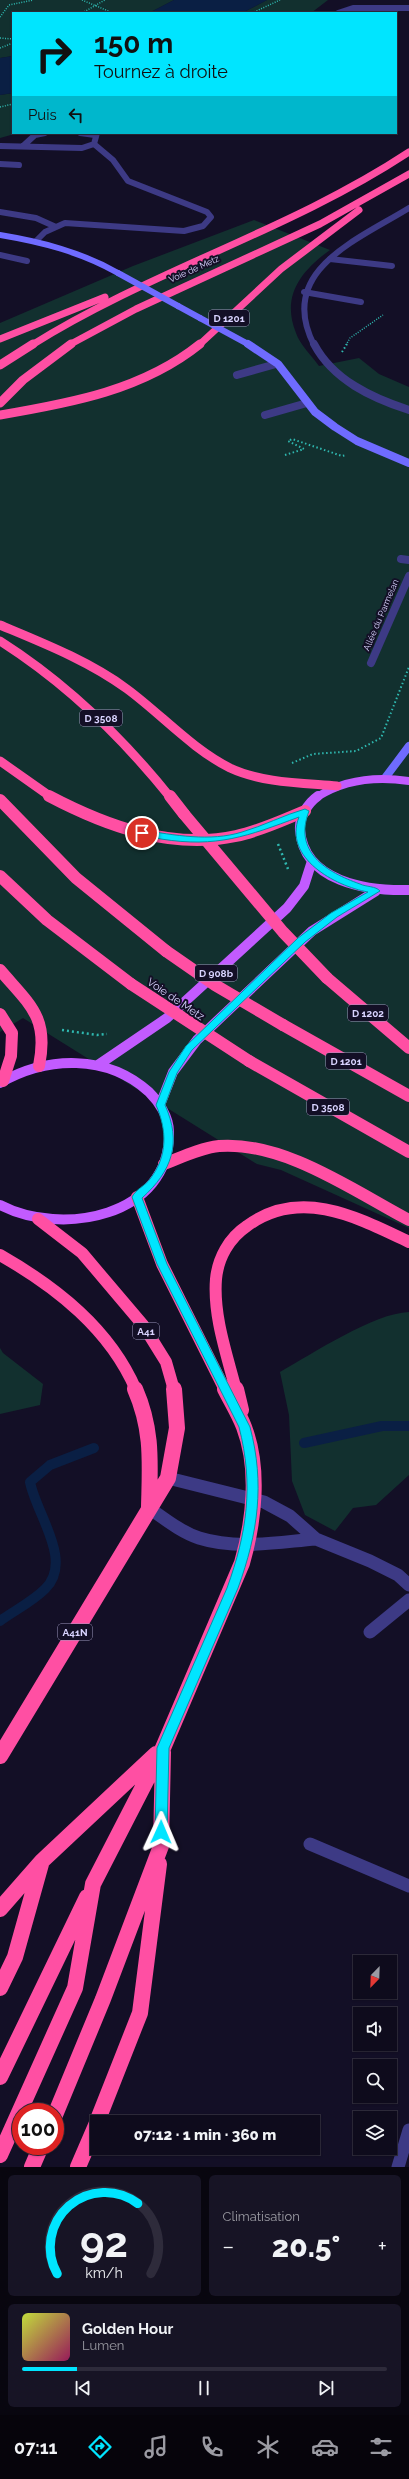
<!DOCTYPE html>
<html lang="fr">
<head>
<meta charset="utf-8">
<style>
  body { margin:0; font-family:Raleway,sans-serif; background:#171425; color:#f1f3f6; height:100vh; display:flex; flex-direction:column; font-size:15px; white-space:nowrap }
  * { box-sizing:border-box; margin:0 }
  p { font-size:13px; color:#9b9ba3 }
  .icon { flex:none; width:22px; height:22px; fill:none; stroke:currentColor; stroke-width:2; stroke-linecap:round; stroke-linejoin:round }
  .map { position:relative; height:2167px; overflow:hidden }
  .side { display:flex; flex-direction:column; gap:8px; padding:8px; background:#08060f; flex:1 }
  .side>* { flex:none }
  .guide { position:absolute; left:12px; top:12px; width:385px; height:122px; border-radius:0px; box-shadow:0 1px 3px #0004,0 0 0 1px #2e2b3b; background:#00e5ff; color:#111; overflow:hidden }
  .needle { width:26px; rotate:203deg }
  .fabs { position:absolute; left:353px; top:1955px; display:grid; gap:8px }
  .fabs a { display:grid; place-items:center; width:44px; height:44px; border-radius:0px; background:#0e0b1c; box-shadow:0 1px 3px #0004,0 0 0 1px #2e2b3b; font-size:20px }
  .speed { position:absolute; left:12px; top:2103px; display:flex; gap:8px; font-size:20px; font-weight:700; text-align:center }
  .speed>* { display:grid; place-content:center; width:52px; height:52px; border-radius:50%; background:#0e0b1c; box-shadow:0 1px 3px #0004,0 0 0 1px #2e2b3b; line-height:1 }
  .speed .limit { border:6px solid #d22; background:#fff; color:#111 }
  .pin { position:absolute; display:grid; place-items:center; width:34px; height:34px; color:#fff; margin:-17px; border:2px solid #fff; border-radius:50%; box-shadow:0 1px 4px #0007 }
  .me { position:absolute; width:44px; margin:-22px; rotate:1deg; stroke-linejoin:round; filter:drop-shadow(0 0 3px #0008) }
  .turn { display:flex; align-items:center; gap:14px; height:84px; padding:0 16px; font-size:18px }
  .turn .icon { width:52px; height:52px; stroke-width:2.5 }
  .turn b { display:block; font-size:28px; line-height:34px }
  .then { display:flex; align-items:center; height:38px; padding:0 16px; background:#0003; gap:8px; font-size:15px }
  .big { font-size:30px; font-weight:800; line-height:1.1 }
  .side .widget { flex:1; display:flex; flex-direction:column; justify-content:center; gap:6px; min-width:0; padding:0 14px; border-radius:6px; background:#171425 }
  .side .dial { align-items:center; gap:0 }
  .dial svg { height:104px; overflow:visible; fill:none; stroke:#2e2b3b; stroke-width:7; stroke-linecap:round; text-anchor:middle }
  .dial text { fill:#f1f3f6; stroke:none }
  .song { display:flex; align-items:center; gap:12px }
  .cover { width:48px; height:48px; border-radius:6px; background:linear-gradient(135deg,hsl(70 70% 55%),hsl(330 70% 35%)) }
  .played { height:4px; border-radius:2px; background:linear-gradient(90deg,#00e5ff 15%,#2e2b3b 15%) }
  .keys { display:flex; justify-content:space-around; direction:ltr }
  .heat { display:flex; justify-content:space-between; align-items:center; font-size:22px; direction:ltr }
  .side .tiles { flex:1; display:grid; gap:8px; grid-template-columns:1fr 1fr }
  .widget:last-child { grid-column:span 2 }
  .trip { position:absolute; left:90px; top:2115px; width:230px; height:40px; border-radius:0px; background:#0e0b1c; box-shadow:0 1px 3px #0004,0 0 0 1px #2e2b3b; font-weight:800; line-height:40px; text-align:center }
  .menu { display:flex; height:64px; justify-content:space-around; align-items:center; background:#06040b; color:#9b9ba3 }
  .menu .icon { width:28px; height:28px }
  .menu .on { color:#00e5ff }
  .menu b { font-size:18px; color:#f1f3f6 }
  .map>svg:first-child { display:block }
</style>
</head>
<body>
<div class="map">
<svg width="409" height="2167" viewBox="0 0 409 2167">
  <rect width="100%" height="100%" fill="#130f26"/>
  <path fill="#12302f" d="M0 0H174L149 13H13V56L0 58Z
    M267 0H328L311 13H242Z
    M13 93V133H18L0 138V95Z
    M254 220 330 250C301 271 281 296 296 333 300 345 312 356 319 366L359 358 379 374 409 387V1228L281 1170 257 1164 23 1018 0 1032V323L133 266Z
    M409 1312V1475L376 1505 353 1508 335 1531 305 1515 292 1481 289 1415 280 1372C312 1354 374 1313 409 1312Z
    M0 1348 3 1353 43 1384 40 1405 0 1414Z"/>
  <path fill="#0a1f44" d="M174 0H267L242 13H149Z
    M13 56V93L0 95V58Z"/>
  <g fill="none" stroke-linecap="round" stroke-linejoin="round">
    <path stroke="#0a1f44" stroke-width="10" d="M304 1443 382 1426H409
      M0 1621C15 1610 32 1602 45 1589 74 1561 36 1514 30 1482L50 1465 94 1448"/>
    <path stroke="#2fb8b0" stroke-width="1.5" stroke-dasharray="1 1.5" stroke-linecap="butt" d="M82 0 113 13
      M82 13 105 0
      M252 13 280 0
      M0 17 9 5 33 0
      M0 38 13 39
      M0 48 13 43
      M0 107 13 104
      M346 345 350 338 383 315"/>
    <path stroke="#2fb8b0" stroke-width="2" stroke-dasharray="1.5 2.5" stroke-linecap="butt" d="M342 352 347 344
      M285 455 304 449 288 441 292 439 342 456 346 455
      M292 763 313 754 356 751 381 738 409 667"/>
    <path stroke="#2fb8b0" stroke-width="2.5" stroke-dasharray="2 3" stroke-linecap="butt" d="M278 844 288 869
      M62 1030 97 1035 107 1034"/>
    <path stroke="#3d3a85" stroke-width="6" d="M338 13 353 8H409
      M80 133 95 135
      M0 146 82 148 94 144
      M23 146 35 135 45 133
      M0 164 19 165
      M0 212 36 218 56 227
      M36 241 45 232 65 223 184 231 203 226 211 217 207 212 128 181 113 160 94 144 97 133
      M0 255 27 261
      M330 259 392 266
      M304 292 361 302"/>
    <path stroke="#3d3a85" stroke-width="8" d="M237 375 276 364
      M265 415 307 403
      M401 559 409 560
      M371 663 409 576"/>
    <path stroke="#3d3a85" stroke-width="13" d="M168 1478 264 1502 290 1516 316 1539 370 1561 398 1575 409 1585
      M149 1508C165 1519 181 1532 199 1538 237 1550 278 1542 316 1539
      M370 1632 409 1600
      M310 1844 409 1886
      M398 2167 409 2130"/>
    <path stroke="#3d3a85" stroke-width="6" d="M314 345C276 271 357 240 409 208"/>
    <path stroke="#3d3a85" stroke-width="8" d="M314 344C333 380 372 398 409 410"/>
    <path stroke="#6f6bff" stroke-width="6" d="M0 235C42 242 81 252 118 273
      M178 306 200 318
      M246 343 249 345"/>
    <path stroke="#6f6bff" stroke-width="8" d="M248 344 278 364 315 412 335 427 357 441 409 463
      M385 778 409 746"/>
    <path stroke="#c25bff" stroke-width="8" d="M317 797C345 779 376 776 409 781"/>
    <path stroke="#c25bff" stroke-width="10" d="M318 796C308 803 299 817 300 830 304 882 367 891 409 890
      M98 1065 167 1018 287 908 304 886 312 861
      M0 1083C47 1056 107 1054 149 1092 159 1102 169 1117 169 1132 171 1217 61 1237 0 1205
      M160 1105 173 1072 197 1040 312 931 376 891"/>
    <path stroke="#ff4fa3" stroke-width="7" d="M0 339 105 297
      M32 345C152 270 291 230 409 152
      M69 345 136 309 320 224 409 174
      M199 345 281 269 359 210"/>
    <path stroke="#ff4fa3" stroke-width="9" d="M0 365 33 344
      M0 403 23 380 71 344
      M0 415C71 403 143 390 200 344
      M0 625C43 643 89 661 127 689 161 714 192 749 230 768 262 783 302 783 337 786
      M0 641C66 683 121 736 170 797
      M0 761 51 797"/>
    <path stroke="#ff4fa3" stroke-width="12" d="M49 796C106 826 171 850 236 836 260 831 283 820 305 811
      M170 796 184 814
      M0 800 76 878 166 951
      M0 876 47 920 131 984
      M0 970C30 1005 49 1017 39 1066
      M327 978 409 1048
      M0 1014 12 1033 11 1056 3 1081
      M283 1025 409 1096
      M249 1061 409 1152
      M164 1164C182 1157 200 1148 219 1146 284 1141 354 1191 409 1220
      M137 1197 162 1264 225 1390
      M38 1219 82 1253 143 1325 166 1362 174 1390
      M0 1255C56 1287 110 1329 136 1390
      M236 1390C227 1355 213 1316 216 1279 218 1258 229 1238 247 1226 300 1187 357 1217 409 1242"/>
    <path stroke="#ff4fa3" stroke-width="16" d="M135 1389C153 1430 150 1463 149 1507
      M236 1389 241 1410
      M0 1756 168 1478 177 1428 174 1389
      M0 1909 42 1861 156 1754
      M0 1988 15 1957 41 1864
      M0 2077 87 1897
      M55 2115 103 1999 161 1846 163 1752
      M97 2122 140 2013 159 1864
      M0 2155 75 1988 93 1884 163 1748 242 1563C254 1521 260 1469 244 1427 239 1414 231 1401 225 1389
      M32 2167 41 2146
      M78 2167 97 2123"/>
    <path stroke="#6f6bff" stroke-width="6" d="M118 273 178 306
      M200 318 246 343"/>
    <path stroke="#ff4fa3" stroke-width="12" d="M184 814 283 932 327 978
      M166 951 215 985 283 1025
      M131 984 249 1061"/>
  </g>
  <path fill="#00e5ff" stroke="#0095a6" d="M305 809 309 811C293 852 326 872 360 884 366 887 376 886 380 891L337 917 305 942 192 1050 177 1073 165 1105C182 1143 172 1171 142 1198L167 1264 250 1427C265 1484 258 1533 238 1588L169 1748 167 1832 166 1836 161 1838 157 1836 155 1832 157 1748 227 1588C247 1533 254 1485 239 1427L157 1264 132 1197C136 1189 145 1186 150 1179 168 1156 167 1130 156 1105L169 1072 186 1046 298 938 331 913 368 892C335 886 283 858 299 817 248 836 217 848 161 839 154 837 142 838 137 833L142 830C174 835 210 842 242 832 263 826 284 815 305 809Z"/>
  <g text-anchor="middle" stroke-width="4" stroke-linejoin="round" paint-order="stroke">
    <g font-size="9" fill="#d9d4ff" stroke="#130f26">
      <text transform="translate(194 269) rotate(-24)" y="3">Voie de Metz</text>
      <text transform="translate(381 615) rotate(-67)" y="3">Allée du Parmelan</text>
    </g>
    <g fill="#130f26" stroke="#9e99be" stroke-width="1">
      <rect x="209" y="310" width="40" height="16" rx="3"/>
      <rect x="80" y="710" width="42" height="16" rx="3"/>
      <rect x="195" y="965" width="42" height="16" rx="3"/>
      <rect x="348" y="1005" width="40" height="16" rx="3"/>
      <rect x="326" y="1053" width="40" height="16" rx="3"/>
      <rect x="307" y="1099" width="42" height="16" rx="3"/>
      <rect x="133" y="1323" width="26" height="16" rx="3"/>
      <rect x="58" y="1624" width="34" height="16" rx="3"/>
    </g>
    <g font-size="10" font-weight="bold" fill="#d9d4ff">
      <text x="229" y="322">D 1201</text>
      <text x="101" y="722">D 3508</text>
      <text x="216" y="977">D 908b</text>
      <text x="368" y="1017">D 1202</text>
      <text x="346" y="1065">D 1201</text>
      <text x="328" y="1111">D 3508</text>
      <text x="146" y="1335">A41</text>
      <text x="75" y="1636">A41N</text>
    </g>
    <g font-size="11" fill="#d9d4ff" stroke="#130f26">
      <text transform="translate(176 999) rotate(34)" y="4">Voie de Metz</text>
    </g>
  </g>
</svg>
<div class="fabs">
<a><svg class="needle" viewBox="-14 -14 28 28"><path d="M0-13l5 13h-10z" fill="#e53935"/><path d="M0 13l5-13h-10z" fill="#9b9ba3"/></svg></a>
<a><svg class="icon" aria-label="sound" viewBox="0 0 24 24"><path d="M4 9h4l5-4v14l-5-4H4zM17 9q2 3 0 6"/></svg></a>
<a><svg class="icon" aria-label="search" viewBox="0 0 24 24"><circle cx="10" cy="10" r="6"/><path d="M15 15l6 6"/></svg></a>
<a><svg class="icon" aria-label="layers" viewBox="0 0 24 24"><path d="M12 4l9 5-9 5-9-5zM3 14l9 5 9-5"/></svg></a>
</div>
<div class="speed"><div class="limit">100</div></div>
<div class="pin" style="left:142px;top:833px;background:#d93025"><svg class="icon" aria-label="arrive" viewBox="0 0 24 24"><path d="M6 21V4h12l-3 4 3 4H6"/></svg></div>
<svg class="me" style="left:161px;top:1832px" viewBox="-20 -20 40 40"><path d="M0-17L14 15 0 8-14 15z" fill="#00e5ff" stroke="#fff" stroke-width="4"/></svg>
<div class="trip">07:12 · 1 min · 360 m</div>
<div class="guide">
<div class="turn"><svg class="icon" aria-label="right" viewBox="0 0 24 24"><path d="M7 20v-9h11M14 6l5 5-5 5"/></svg><div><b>150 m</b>Tournez à droite</div></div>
<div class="then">Puis<svg class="icon" aria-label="left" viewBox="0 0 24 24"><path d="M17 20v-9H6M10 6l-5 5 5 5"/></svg></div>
</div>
</div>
<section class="side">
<div class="tiles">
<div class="widget dial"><svg viewBox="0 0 100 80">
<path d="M14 69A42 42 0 1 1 86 69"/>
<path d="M14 69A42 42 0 0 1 76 15" stroke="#00e5ff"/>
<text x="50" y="56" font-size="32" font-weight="700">92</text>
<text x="50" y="72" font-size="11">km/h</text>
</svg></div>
<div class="widget"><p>Climatisation</p>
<div class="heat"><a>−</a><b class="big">20.5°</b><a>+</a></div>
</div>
<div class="widget">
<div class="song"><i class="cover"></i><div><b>Golden Hour</b><p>Lumen</p></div></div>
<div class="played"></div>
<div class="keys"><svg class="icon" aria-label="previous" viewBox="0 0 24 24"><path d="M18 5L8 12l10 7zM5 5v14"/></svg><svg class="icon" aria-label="pause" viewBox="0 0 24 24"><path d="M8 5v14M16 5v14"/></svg><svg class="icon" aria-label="next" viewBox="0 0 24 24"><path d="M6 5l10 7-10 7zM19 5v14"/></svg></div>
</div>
</div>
</section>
<nav class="menu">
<b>07:11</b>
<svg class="icon on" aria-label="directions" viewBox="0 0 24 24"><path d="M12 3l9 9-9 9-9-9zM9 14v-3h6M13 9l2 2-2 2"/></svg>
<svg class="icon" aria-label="music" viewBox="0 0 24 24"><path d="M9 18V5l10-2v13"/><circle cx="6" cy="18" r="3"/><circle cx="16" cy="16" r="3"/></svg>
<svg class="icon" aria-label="phone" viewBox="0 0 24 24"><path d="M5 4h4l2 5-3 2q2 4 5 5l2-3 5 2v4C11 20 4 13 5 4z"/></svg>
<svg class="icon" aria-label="climate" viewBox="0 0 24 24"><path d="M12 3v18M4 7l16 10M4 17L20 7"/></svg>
<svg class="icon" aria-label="car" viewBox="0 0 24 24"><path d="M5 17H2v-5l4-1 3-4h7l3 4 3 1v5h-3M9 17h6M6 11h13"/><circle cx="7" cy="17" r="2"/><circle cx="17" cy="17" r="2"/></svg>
<svg class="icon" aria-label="filters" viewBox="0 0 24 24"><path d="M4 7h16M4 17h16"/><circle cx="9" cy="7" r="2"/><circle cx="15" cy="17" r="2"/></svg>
</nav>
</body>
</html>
